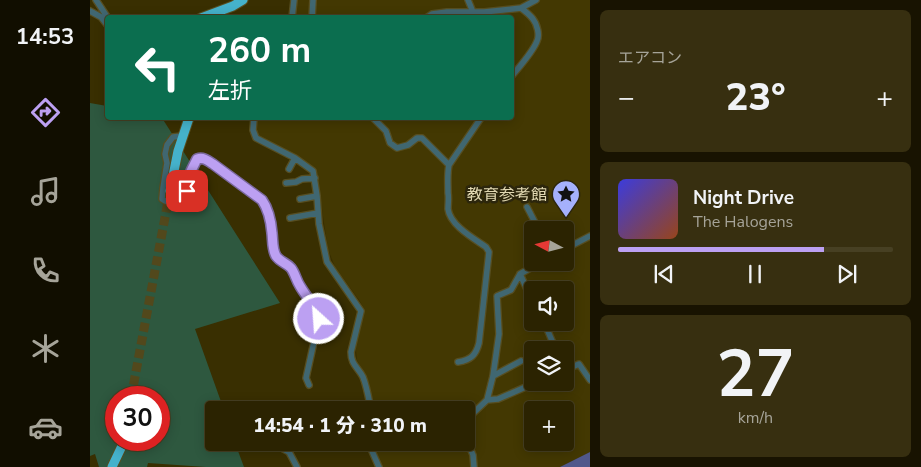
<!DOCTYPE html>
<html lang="ja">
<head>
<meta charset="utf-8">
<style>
  body { margin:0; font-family:"Nunito Sans","Noto Sans JP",sans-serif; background:#372f10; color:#f1f3f6; height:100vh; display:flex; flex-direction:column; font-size:19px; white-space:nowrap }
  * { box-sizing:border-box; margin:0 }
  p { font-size:16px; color:#a6a499 }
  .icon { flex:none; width:28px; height:28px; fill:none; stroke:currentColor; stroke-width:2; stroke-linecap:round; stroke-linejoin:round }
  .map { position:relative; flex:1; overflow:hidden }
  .details { display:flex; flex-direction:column; gap:10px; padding:10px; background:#181301; width:331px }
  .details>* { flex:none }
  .top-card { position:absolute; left:15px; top:15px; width:409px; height:105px; border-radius:5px; box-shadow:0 2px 12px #0003,0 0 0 1px #474023; background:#0b6e4f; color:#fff; overflow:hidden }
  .needle { width:32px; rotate:277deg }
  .controls { position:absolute; left:434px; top:221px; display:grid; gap:10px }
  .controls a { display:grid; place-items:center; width:50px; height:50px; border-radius:5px; background:#2b2301; box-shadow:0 2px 12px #0003,0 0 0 1px #474023; font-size:25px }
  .speed { position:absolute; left:15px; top:386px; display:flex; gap:10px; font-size:25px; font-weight:700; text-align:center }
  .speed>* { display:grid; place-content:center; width:65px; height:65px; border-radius:50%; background:#2b2301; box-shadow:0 2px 12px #0003,0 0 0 1px #474023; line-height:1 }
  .speed .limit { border:8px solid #d22; background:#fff; color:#111 }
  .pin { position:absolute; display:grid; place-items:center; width:42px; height:42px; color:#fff; margin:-21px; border-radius:10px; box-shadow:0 2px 8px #0006 }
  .me { position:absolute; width:55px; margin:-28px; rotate:334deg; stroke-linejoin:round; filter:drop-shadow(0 0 4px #0008) }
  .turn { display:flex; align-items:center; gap:18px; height:105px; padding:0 20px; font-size:22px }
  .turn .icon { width:65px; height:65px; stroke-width:2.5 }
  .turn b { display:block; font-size:35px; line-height:42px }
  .big { font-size:38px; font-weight:800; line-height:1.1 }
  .details .card { flex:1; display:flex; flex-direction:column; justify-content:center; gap:8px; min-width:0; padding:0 18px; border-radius:8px; background:#372f10 }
  .details .dial { align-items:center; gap:0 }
  .dial b { font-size:65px; line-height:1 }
  .song { display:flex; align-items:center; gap:15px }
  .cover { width:60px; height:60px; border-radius:8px; background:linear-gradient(135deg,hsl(240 70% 55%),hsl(20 70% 35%)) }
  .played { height:5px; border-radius:2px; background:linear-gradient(90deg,#bca0f2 75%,#474023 75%) }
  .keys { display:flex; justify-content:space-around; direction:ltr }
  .heat { display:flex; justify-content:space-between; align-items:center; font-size:28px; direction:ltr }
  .trip { position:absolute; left:115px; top:401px; width:270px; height:50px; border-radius:5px; background:#2b2301; box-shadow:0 2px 12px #0003,0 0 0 1px #474023; font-weight:800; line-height:50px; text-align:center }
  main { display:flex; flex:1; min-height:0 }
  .tab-bar { display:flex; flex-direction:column; width:90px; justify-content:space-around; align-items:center; background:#110e00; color:#a6a499 }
  .tab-bar .icon { width:35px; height:35px }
  .tab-bar .current { color:#bca0f2 }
  .tab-bar b { font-size:22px; color:#f1f3f6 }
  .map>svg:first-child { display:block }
</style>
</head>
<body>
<main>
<nav class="tab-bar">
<b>14:53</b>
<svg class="icon current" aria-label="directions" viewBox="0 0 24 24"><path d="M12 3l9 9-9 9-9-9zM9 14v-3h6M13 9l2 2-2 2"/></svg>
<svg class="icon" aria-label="music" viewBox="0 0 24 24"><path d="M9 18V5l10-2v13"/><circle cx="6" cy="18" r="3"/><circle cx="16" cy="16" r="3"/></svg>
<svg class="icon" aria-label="phone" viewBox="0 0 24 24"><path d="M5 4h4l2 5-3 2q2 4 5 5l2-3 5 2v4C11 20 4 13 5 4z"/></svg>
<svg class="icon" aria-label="climate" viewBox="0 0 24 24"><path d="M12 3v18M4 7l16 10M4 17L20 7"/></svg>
<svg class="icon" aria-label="car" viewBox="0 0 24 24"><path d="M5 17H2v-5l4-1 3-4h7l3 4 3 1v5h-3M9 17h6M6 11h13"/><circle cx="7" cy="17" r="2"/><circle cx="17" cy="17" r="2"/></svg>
</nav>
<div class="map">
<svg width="500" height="467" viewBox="0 0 500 467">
  <rect width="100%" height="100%" fill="#392f01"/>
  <path fill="#433802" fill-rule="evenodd" d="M206 0H500V452L470 467H291L281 443 376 442V410H284L274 376 267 360 265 341 275 310 269 300 245 267 238 249 226 170 198 151 171 138 168 135 165 128 166 118H421V18L204 17ZM442 230H475V262H442ZM442 290H475V322H442ZM442 350H475V382H442ZM442 410H475V442H442Z"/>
  <path fill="#2e583f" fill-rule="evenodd" d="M0 103 17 106 18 118H72L190 303 105 329 134 410H124V442L145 443 154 467H116L58 463 57 467H9L5 454 0 456ZM26 398H69V440H26Z"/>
  <path fill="#50588b" d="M500 452V467H470Z"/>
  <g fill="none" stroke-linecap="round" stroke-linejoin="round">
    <path stroke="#52481c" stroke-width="9" stroke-dasharray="9 4.5" stroke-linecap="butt" d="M41 398 80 191"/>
    <g stroke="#574e21" stroke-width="8">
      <path id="minor" d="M6 0 18 18
        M378 0 383 12
        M0 11 11 17 18 26
        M202 18 204 0
        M222 18 223 0
        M336 18 342 14 357 12H394L431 8 446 0
        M421 77C429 67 443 52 447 41 450 35 447 24 443 19 440 15 435 11 431 8
        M164 118 163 130 166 138 205 158 223 171 227 196 229 224 237 262 271 311 261 352C261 365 268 367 273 377 277 387 279 400 281 410
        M283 118 296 131 300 143 307 148 318 145 327 138H332L359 165
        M92 136 83 137 77 145 75 154 77 163 73 188 72 199C76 202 78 202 83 202 101 200 99 172 107 159 113 157 117 160 123 163L172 200 178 208 182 230 183 247 186 255 189 260 197 264 202 269 208 284 222 302 229 319 216 378 219 385
        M199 169 205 158
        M196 183 206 182 212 179 225 178
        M210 199 227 196
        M437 207 449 230
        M200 218 228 213
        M475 249 500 236
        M430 274 442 300
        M454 322 466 350
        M368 362C381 360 386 355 389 343L399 252 396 247C383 238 360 225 358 209 358 203 359 198 358 193 358 183 357 174 359 165L391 118
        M475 370 489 364 500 380
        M403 376 431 361
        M397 400 408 399 447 382
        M376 428 378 418 397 400 403 376 409 334 407 296 421 290 430 274 451 262
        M376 439 383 455 384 467
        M184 442 186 445 199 452 207 467
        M278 442 289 467"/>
    </g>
    <g stroke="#574e21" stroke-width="11">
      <path id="highway" d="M111 18 143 6 153 0
        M80 191 88 151 99 118
        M22 467 31 448"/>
    </g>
    <use href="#minor" stroke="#406771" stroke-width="5.5"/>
    <use href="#highway" stroke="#45b2cb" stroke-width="9"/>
  </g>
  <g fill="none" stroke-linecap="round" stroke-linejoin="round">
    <g stroke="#7a689d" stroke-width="12">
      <path id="route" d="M97 191 101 171 107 159C113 157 117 160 123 164L172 200C179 210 181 221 182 233 183 241 182 249 186 256 190 262 197 263 201 268 205 273 206 280 210 286 217 298 225 305 229 319"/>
    </g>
    <use href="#route" stroke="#bca0f2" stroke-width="9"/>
  </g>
  <defs>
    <g id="sight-pin" transform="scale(1.4375)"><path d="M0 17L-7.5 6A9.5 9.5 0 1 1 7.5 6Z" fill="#a5b1fc" stroke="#2c260c"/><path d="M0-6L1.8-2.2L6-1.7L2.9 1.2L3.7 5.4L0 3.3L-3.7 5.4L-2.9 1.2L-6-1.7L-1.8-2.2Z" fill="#111"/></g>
  </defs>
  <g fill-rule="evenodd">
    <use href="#sight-pin" x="476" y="194"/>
  </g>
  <g text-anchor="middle" stroke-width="5" stroke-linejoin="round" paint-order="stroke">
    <g font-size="16" fill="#e2d9b3" stroke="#2c260c" text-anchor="end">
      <text x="457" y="200">教育参考館</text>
    </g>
  </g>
</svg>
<div class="controls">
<a><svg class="needle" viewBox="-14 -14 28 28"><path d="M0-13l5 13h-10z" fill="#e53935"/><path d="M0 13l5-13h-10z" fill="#a6a499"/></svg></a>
<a><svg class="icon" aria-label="sound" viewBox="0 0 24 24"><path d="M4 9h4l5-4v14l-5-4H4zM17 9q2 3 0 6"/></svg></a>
<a><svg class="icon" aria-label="layers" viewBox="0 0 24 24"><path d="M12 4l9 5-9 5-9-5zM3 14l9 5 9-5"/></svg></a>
<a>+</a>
</div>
<div class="speed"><div class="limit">30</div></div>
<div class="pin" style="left:97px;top:191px;background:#d93025"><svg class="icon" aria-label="arrive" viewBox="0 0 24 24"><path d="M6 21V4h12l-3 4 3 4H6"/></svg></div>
<svg class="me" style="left:229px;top:319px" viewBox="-20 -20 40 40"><circle r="17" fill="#bca0f2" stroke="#fff" stroke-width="3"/><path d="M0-11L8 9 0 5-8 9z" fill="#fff"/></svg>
<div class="trip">14:54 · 1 分 · 310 m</div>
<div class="top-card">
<div class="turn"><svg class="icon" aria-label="left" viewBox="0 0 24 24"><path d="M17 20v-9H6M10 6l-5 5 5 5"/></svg><div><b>260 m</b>左折</div></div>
</div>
</div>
<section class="details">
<div class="card"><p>エアコン</p>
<div class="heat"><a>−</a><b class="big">23°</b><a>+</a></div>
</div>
<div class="card">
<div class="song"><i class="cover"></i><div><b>Night Drive</b><p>The Halogens</p></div></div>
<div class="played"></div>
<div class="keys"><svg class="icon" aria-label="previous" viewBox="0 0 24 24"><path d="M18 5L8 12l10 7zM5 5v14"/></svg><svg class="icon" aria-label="pause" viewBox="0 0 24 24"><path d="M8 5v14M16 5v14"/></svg><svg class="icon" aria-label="next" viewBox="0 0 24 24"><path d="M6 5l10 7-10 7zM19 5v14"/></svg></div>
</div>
<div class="card dial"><b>27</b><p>km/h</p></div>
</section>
</main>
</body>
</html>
